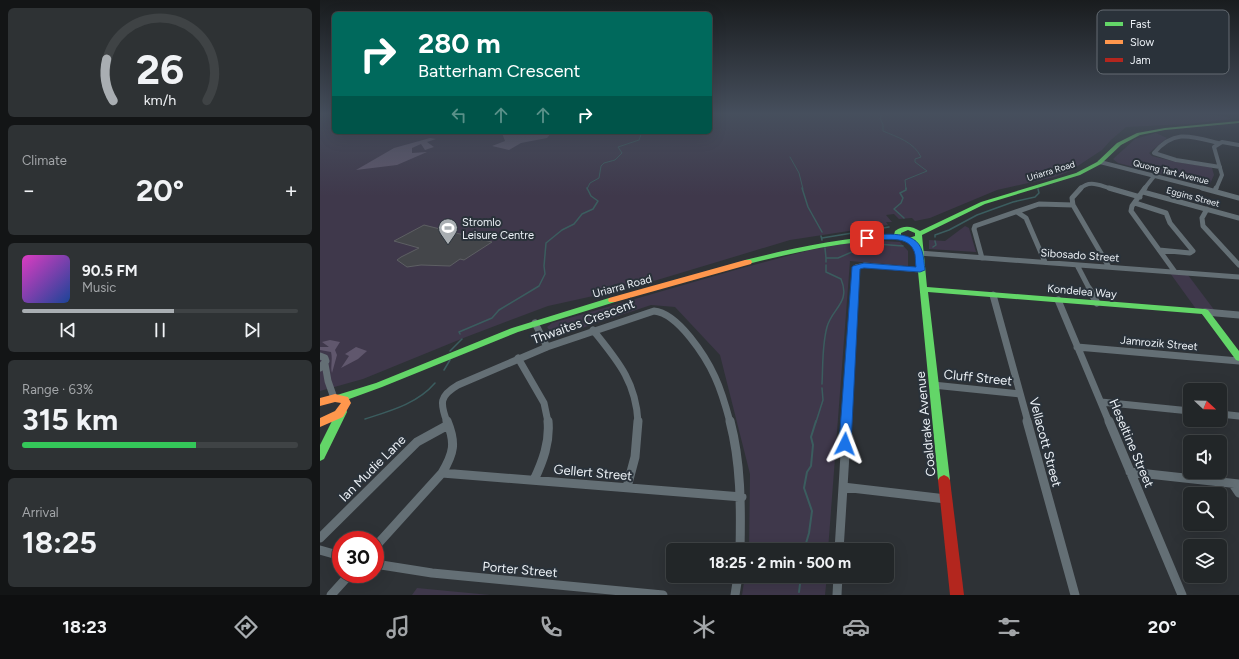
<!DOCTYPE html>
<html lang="en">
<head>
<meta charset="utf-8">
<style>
  body { margin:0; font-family:Figtree,sans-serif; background:#2e3234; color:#f1f3f6; height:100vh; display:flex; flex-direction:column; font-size:15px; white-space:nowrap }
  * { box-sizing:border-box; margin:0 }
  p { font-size:13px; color:#a2a5a8 }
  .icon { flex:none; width:22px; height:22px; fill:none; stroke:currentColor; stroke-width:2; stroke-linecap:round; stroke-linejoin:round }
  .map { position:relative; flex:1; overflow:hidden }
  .panel { display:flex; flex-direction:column; gap:8px; padding:8px; background:#131516; width:320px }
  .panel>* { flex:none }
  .banner { position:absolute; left:12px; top:12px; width:380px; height:122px; border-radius:6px; box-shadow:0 4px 16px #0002,0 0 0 1px #3f4345; background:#00695c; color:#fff; overflow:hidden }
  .needle { width:26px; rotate:112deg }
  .fabs { position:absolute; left:863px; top:383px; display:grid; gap:8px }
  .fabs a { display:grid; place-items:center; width:44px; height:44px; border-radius:6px; background:#222628; box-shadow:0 4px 16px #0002,0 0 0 1px #3f4345; font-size:20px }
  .speed { position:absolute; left:12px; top:531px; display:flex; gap:8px; font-size:20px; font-weight:700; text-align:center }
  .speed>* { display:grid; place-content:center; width:52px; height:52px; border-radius:50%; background:#222628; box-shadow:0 4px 16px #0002,0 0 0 1px #3f4345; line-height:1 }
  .speed .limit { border:6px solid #d22; background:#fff; color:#111 }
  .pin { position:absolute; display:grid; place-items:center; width:34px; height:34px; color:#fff; margin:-17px; border-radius:8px; box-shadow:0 2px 6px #0006 }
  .me { position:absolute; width:44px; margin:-22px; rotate:3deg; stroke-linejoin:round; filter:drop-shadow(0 0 3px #0008) }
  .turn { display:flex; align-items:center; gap:14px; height:84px; padding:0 20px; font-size:18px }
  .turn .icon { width:52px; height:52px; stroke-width:2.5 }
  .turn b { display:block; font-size:28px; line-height:34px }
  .lanes { display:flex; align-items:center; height:38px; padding:0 20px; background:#0003; justify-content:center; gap:20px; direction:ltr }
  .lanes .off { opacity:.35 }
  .big { font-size:30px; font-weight:700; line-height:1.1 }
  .panel .card { flex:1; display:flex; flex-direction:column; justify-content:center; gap:6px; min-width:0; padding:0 14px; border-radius:6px; background:#2e3234 }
  .panel .dial { align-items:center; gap:0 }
  .dial svg { height:104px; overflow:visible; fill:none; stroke:#3f4345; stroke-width:7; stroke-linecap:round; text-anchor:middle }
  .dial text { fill:#f1f3f6; stroke:none }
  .song { display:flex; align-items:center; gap:12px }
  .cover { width:48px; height:48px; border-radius:6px; background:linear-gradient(135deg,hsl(310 70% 55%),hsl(220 70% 35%)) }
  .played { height:4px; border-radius:2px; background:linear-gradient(90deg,#a9aeb2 55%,#3f4345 55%) }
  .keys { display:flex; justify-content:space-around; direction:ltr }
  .heat { display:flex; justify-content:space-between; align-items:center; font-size:22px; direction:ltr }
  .charge { height:6px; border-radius:3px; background:linear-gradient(90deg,#34c759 63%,#3f4345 0) }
  .trip { position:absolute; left:346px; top:543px; width:228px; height:40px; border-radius:6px; background:#222628; box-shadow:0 4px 16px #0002,0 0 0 1px #3f4345; font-weight:700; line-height:40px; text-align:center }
  .dock { display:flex; height:64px; justify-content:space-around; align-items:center; background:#0e0f10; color:#a2a5a8 }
  .dock .icon { width:28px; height:28px }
  .dock .current { color:#a9aeb2 }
  .dock b { font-size:18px; color:#f1f3f6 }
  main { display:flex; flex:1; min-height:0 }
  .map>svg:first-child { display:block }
</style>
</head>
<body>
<main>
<section class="panel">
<div class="card dial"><svg viewBox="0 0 100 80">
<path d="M14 69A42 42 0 1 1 86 69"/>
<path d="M14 69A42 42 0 0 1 9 37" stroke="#a9aeb2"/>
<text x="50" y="56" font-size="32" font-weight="700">26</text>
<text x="50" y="72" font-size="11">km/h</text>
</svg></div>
<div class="card"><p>Climate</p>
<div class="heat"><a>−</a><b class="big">20°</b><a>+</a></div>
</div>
<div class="card">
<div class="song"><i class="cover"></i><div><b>90.5 FM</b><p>Music</p></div></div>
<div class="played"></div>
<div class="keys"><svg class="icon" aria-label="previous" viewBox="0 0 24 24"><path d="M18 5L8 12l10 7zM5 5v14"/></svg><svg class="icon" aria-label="pause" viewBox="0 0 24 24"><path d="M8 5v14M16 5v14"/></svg><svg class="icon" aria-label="next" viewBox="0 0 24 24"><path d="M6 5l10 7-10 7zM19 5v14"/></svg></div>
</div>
<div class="card"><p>Range · 63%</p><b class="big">315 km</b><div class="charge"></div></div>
<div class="card"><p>Arrival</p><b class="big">18:25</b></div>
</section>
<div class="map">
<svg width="919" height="595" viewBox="0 0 919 595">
  <rect width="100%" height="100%" fill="#2e3236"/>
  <path fill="#3f384b" d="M0 113H14V132H390V113H872C884 115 901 114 911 119L869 124 806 127 791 140 782 150 750 171 735 177 677 190 610 218 595 221 592 218 579 219 574 214 566 215 572 222H566L568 225 470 240 314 287 228 306 146 337 43 379 0 391Z
    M836 133 847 138 829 153 832 156 856 162 890 167 892 168 894 175 889 186 798 163 793 159 815 139Z
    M645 226 649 228 656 252 609 249V240L625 241Z
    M545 240 580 242 588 251V266L530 261 508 550H429L430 474 400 355 355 307 331 305 235 337 227 327 232 323 422 268 490 250Z
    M850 273 868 275 895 311 876 309Z
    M425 576H507L505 595H422Z
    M97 588 170 595H92Z"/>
  <path fill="#60576d" d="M187 132H232L227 138 201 143 189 150 172 146 185 141 182 133Z
    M110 138 116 139 107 142 114 147 105 150 101 144 92 148V153L107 152 77 165 36 170 74 148Z
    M10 340 20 342 15 350 17 355 12 373C10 367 13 360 11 352L0 350V347H9L2 342Z
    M36 347 47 351 38 359 21 368 29 356 25 354Z"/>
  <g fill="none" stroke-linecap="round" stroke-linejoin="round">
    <path stroke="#3b5d5f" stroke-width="1" d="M562 113 560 118 563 125V131C577 137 594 142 601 157L595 159V162L607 171 585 180 586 189
      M470 157 479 173 483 189
      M267 189 270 183 279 178 281 166 284 163 295 160 302 153 298 147 319 140 322 132"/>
    <path stroke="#3b5d5f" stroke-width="1.5" d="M482 188 488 207 502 232
      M584 218 574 209 581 203 583 198 580 193 586 190V188
      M501 236 502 240
      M615 237V235L629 230 657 215 693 202 715 197 719 193 718 189
      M502 238 569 227
      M613 247 616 245 615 241
      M505 248 506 258
      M506 262V258H518L541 248 557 244 583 246
      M140 334 139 332 172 318 179 310 219 286 225 274 224 266 226 243 242 230 254 224 262 214 273 209 278 201 271 196 267 188
      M130 351 142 339
      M124 370 130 360
      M502 384C503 366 502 345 507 327 512 308 531 303 521 279L506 272V265
      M45 419C70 411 97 404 115 383
      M496 422 503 400 502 388"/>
    <path stroke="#3b5d5f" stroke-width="2" d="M484 550 489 533 492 511 484 488 487 472 491 466 493 445 491 437 496 421
      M479 592 481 576"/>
  </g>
  <path fill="#44464a" stroke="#5d5f63" d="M104 225 172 242 144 260 140 259 130 266 101 265 87 267 77 260 81 257 99 248 74 241Z"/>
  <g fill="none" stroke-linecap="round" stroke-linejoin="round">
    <path stroke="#646f75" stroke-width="4" d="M898 143C871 136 854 129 834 153L856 160 900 167
      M780 162 886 189
      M760 189C770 179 780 186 793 189
      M824 189 835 175
      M896 189 902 175 894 147 902 142 919 145"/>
    <path stroke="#646f75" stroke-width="5" d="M761 188 752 198 753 205 789 267
      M789 188 820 197
      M825 188 812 206 811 211 855 272
      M882 188 919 198
      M895 191 896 188
      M823 192 919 218
      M815 203 846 213 850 223 873 251 870 253 839 250
      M887 209 882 218 883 226 919 265
      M697 212 706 218 725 262
      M599 253 919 277
      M662 258 654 229 655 226 719 204 753 205
      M757 265 770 290
      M535 290 536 267 545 265 600 270"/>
    <path stroke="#646f75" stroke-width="7" d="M769 289 777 303
      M673 295 708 422
      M738 300 789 422
      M885 312 919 315
      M215 323 227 347
      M273 330C297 360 316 381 318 422
      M757 347 919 361
      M0 356 5 358 6 361 0 368
      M198 358 224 403 228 422
      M5 364 8 381 14 398
      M613 385 700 394
      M781 402 870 411
      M900 414 919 416
      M127 422C120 403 119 396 138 385L227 347 334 311C358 313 386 357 395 377 402 392 406 407 410 422
      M527 422 535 289"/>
    <path stroke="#646f75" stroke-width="9" d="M410 421C421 463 421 507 420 550
      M527 421 523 487 626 499
      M707 421 755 595
      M789 421 862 595
      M810 472 919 484
      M122 473 422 497
      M214 480C223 461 230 442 228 421
      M913 484 919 493
      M307 487 315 457 318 421
      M0 538 97 442 128 425
      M55 547 122 473C134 453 136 443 127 421
      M0 550 21 556
      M519 550 523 487
      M55 564 112 573 343 595
      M11 595 30 574
      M415 595 418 576
      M517 595 518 576"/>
    <path fill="#63d668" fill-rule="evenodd" d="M919 121V123L845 130 820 135 801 145 781 164 760 175 665 204 602 235 607 287 885 309 888 310 919 351V361L916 360 882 314 608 292 630 480 628 483 624 485 620 483 618 480 595 240C588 242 586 240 580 239 569 237 551 240 540 242 502 246 465 255 428 264L424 262 425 260C474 248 524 237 574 235L575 231C584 225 591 226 600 231L661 202 756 173 777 162 797 143 817 133 845 128ZM588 230 595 233V236L589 238 581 235V233Z
      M289 298H295L296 300 295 302 198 332 62 387 21 402 17 401 16 398 17 395 56 383 192 328Z
      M22 408 26 409 27 412 4 459 0 461V445L18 409Z"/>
    <path fill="#ff974d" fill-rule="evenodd" d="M425 260H431L432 262 431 264 295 302H289L288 300 289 298Z
      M15 394 28 397 31 403 23 417 0 427V418L15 411 21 403 15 402 0 406V398Z"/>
    <path fill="#b3261e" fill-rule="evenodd" d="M624 475 628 477 630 480 644 595H630L618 480 620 477Z"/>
  </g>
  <linearGradient id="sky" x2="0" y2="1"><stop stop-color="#191c1e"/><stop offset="0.58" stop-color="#464f5d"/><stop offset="1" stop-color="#464f5d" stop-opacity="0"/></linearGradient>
  <rect width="919" height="196" fill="url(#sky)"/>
  <path fill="#1a73e8" stroke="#114b97" d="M547 235C564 235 596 229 602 251 604 257 604 264 605 270L600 272 544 268 540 269 531 444 530 448 525 449 521 448 519 444 532 267 533 266 544 263 596 267C595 262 596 255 594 251 586 232 559 243 544 239V236Z"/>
  <defs>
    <g id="stadium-pin" transform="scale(1)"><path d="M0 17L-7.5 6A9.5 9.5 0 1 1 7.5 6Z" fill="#a9aeb2" stroke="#2a323a"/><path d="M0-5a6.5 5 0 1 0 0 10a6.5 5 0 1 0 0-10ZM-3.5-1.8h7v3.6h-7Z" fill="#fff"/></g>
  </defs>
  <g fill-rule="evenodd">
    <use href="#stadium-pin" x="128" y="228"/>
  </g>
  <g text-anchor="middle" stroke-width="4" stroke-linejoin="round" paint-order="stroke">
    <g font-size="9" fill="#ebf0f5" stroke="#2a323a">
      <text transform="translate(731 171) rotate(-17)" y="3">Uriarra Road</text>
      <text transform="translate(851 172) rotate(14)" y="3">Quong Tart Avenue</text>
      <text transform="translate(873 197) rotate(15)" y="3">Eggins Street</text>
    </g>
    <g font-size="11" fill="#ebf0f5" stroke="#2a323a" text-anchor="start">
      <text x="142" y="226">Stromlo<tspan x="142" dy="13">Leisure Centre</tspan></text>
    </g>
    <g font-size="11" fill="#ebf0f5" stroke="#2a323a">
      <text transform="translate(760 255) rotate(4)" y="4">Sibosado Street</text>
      <text transform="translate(302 286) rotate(-15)" y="4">Uriarra Road</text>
      <text transform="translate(762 291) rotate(5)" y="4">Kondelea Way</text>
      <text transform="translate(839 343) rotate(5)" y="4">Jamrozik Street</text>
    </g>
    <g font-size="13" fill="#ebf0f5" stroke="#2a323a">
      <text transform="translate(263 321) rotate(-20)" y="5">Thwaites Crescent</text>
      <text transform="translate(658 377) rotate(6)" y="5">Cluff Street</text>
      <text transform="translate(605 424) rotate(-96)" y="5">Coaldrake Avenue</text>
      <text transform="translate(726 442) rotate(75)" y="5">Vellacott Street</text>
      <text transform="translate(812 443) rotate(67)" y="5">Heseltine Street</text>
      <text transform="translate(52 468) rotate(-45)" y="5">Ian Mudie Lane</text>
      <text transform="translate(273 472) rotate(5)" y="5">Gellert Street</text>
      <text transform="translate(200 569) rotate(5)" y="5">Porter Street</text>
    </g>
  </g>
  <rect x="777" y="10" width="132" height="64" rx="6" fill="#2a323a" stroke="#646b72" stroke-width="1"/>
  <rect x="785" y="22" width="18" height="4" fill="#63d668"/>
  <rect x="785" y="40" width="18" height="4" fill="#ff974d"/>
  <rect x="785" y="58" width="18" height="4" fill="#b3261e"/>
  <g font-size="11" fill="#ebf0f5">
    <text x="810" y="28">Fast</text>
    <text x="810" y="46">Slow</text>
    <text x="810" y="64">Jam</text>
  </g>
</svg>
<div class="fabs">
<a><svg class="needle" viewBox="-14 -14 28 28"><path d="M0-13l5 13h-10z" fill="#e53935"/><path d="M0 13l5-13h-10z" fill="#a2a5a8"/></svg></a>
<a><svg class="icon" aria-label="sound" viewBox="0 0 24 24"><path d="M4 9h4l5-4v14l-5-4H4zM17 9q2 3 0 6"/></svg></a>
<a><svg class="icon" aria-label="search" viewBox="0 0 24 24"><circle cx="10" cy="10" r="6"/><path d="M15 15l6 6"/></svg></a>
<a><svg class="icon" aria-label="layers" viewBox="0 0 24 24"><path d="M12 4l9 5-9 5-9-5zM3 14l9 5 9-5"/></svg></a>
</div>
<div class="speed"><div class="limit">30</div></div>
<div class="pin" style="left:547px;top:238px;background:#d93025"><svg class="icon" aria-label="arrive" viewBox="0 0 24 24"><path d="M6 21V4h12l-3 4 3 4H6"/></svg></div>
<svg class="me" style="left:525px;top:444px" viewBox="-20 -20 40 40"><path d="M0-17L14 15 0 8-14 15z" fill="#1a73e8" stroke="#fff" stroke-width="4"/></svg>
<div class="trip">18:25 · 2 min · 500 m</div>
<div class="banner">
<div class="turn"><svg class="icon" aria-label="right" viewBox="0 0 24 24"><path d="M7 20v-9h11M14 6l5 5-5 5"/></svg><div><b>280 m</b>Batterham Crescent</div></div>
<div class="lanes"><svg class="icon off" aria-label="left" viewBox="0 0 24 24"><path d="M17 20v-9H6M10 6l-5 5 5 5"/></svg><svg class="icon off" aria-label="ahead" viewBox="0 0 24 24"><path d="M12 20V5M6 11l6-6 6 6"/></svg><svg class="icon off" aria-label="ahead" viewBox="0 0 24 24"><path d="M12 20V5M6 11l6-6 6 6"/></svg><svg class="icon" aria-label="right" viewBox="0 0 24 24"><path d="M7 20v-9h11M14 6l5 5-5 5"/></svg></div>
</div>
</div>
</main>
<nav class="dock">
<b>18:23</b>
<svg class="icon current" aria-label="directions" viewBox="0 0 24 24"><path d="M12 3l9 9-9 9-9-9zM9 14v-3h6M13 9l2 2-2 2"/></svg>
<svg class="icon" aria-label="music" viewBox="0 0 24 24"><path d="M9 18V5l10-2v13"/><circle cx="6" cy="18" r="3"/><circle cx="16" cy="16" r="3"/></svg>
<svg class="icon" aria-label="phone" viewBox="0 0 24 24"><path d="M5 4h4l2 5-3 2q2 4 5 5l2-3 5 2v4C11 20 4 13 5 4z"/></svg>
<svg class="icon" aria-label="climate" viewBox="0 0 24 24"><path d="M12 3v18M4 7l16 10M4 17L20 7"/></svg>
<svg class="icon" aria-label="car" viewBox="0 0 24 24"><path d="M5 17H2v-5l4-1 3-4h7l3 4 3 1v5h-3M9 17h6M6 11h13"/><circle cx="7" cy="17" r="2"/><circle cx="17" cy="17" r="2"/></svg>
<svg class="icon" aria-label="filters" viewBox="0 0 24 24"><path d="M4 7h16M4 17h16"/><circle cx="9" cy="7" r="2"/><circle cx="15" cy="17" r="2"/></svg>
<b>20°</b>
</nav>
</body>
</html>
